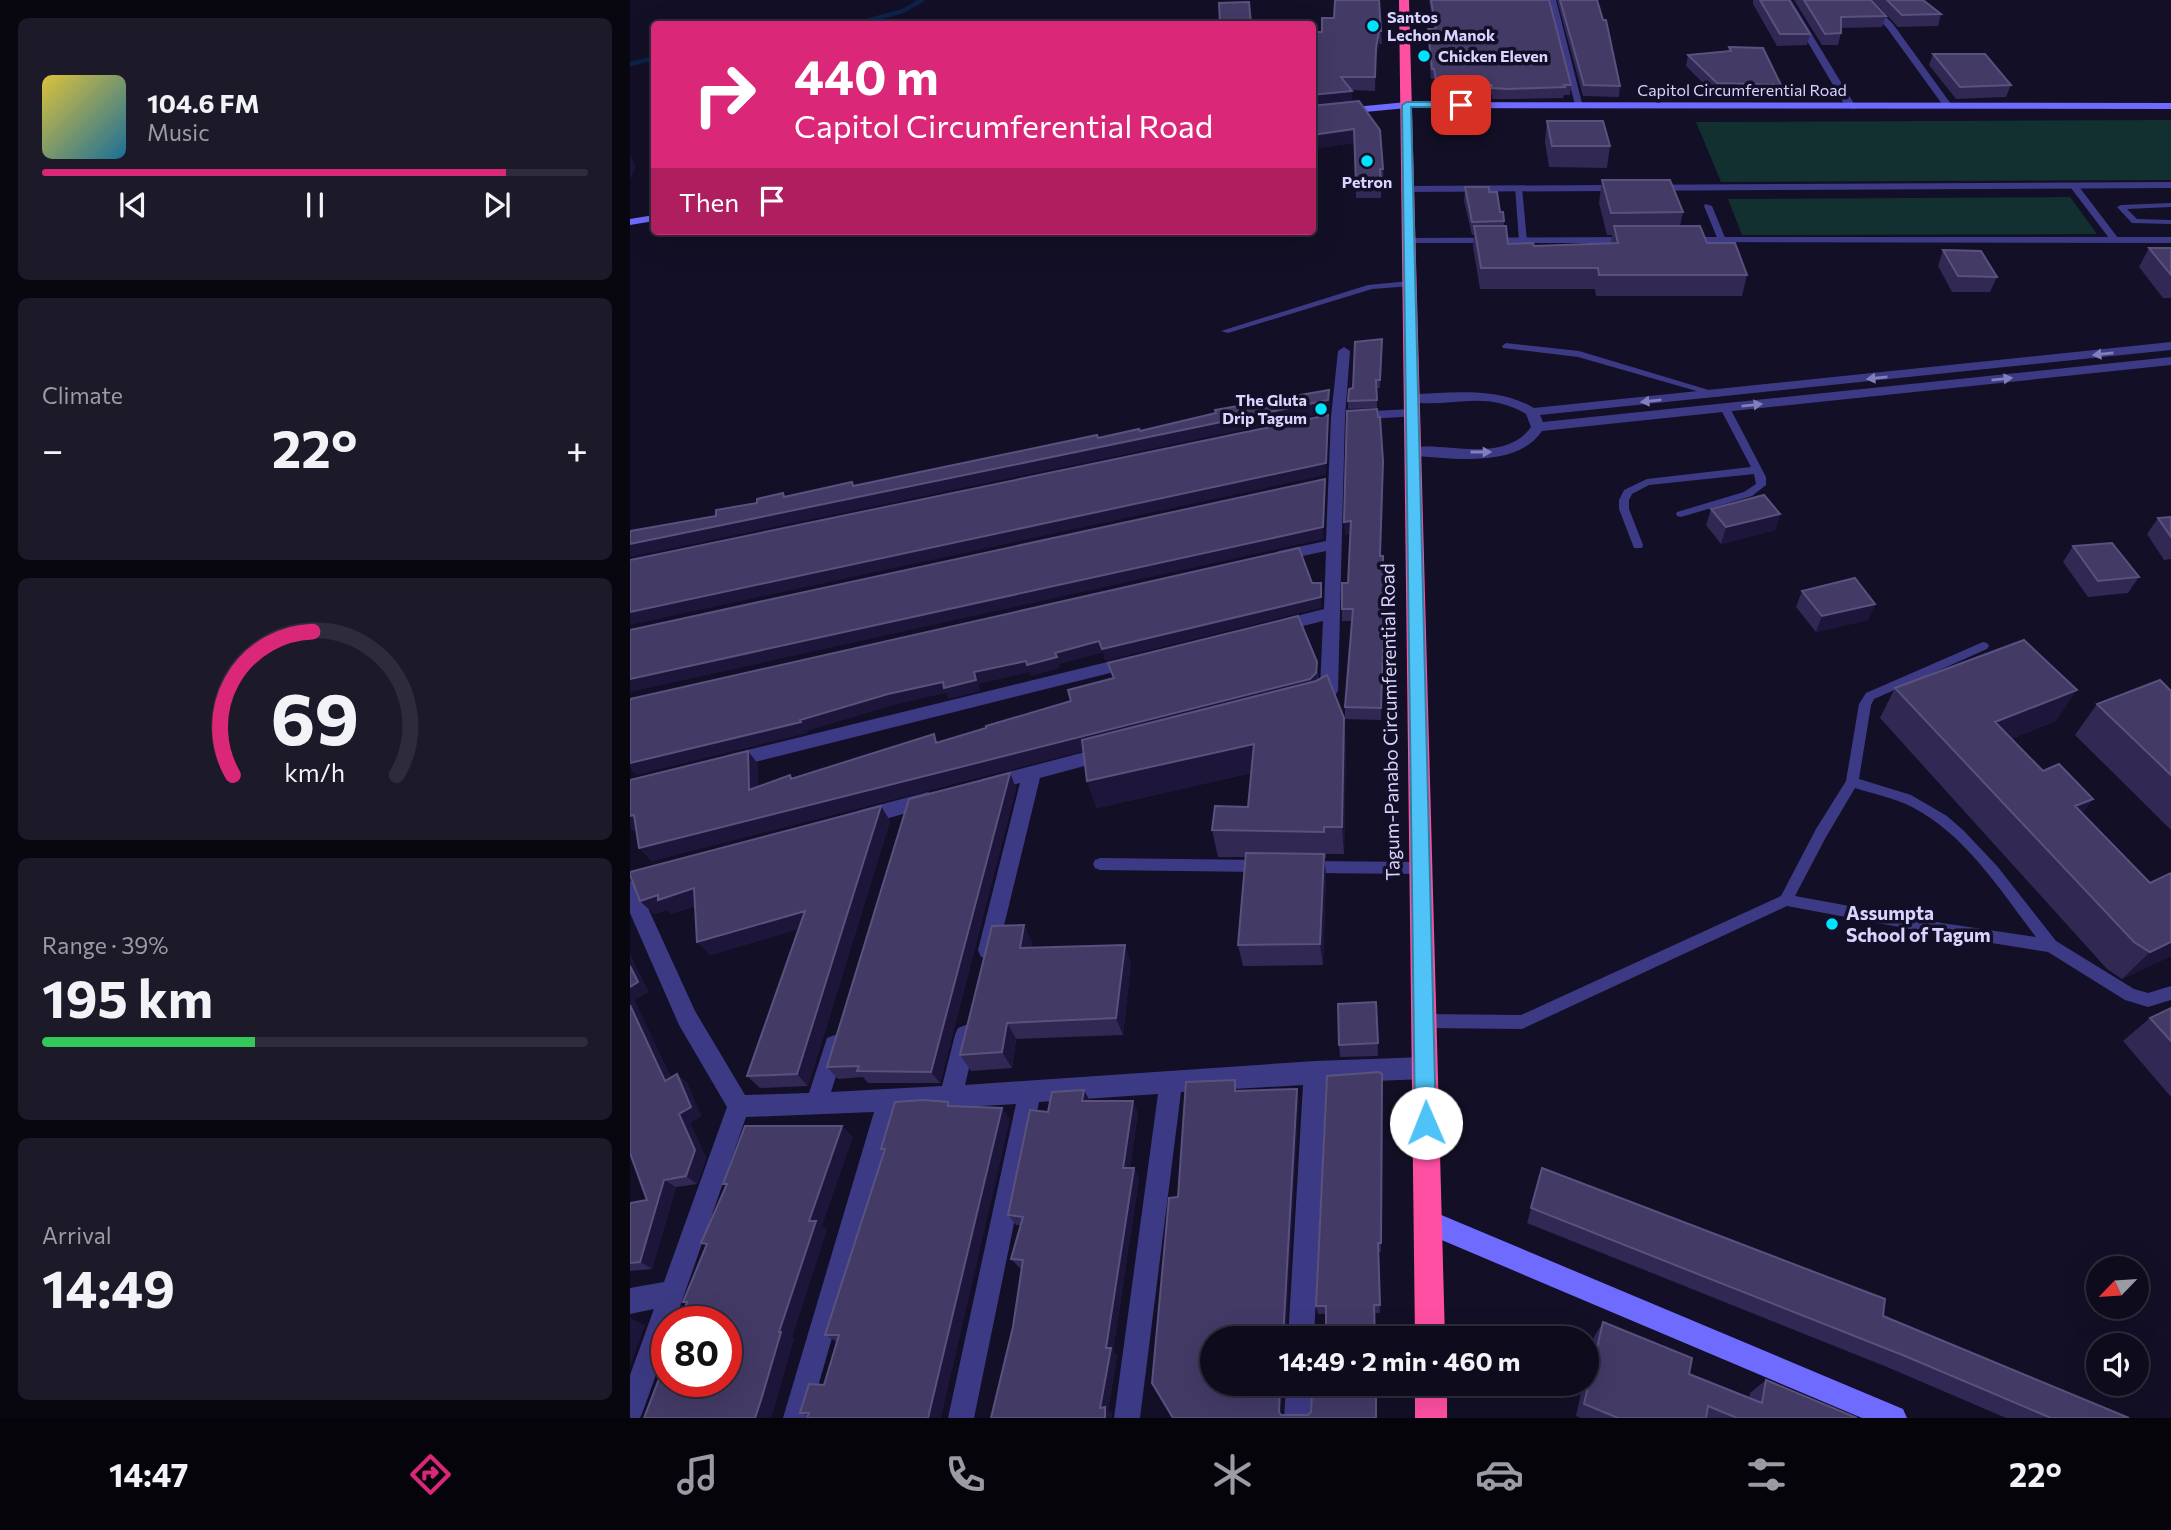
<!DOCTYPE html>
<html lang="en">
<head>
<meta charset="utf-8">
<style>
  body { margin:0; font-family:Commissioner,sans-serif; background:#1c1929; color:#f1f3f6; height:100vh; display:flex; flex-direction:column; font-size:26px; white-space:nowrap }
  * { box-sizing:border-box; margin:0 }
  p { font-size:23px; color:#9b9ba3 }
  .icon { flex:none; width:38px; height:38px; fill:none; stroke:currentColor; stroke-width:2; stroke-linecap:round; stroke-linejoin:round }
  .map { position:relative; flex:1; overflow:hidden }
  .details { display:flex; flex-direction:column; gap:18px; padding:18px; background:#08060f; width:630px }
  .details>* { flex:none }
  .top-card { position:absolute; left:21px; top:21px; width:665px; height:214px; border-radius:7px; box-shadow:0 7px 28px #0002,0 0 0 2px #2e2b3b; background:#db2777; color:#fff; overflow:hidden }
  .needle { width:46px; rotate:245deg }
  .tools { position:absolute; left:1456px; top:1256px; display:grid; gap:14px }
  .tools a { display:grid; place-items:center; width:63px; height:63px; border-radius:50%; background:#0e0b1c; box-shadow:0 7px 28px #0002,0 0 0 2px #2e2b3b; font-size:35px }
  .speed { position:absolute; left:21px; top:1306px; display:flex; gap:14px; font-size:35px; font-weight:700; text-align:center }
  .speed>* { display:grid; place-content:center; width:91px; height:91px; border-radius:50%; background:#0e0b1c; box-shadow:0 7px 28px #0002,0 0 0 2px #2e2b3b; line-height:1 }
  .speed .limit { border:10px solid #d22; background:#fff; color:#111 }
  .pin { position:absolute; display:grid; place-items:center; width:60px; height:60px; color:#fff; margin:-30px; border-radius:14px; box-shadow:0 4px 10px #0006 }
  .me { position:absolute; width:77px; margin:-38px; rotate:359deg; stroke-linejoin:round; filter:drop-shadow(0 0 5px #0008) }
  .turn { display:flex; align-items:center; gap:24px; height:147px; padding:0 28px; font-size:32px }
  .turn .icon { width:91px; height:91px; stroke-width:2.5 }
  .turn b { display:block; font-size:49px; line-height:60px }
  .then { display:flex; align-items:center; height:66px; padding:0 28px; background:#0003; gap:14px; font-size:26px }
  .big { font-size:52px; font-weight:700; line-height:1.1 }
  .details .tile { flex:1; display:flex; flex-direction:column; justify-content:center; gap:10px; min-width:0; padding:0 24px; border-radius:10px; background:#1c1929 }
  .details .dial { align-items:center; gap:0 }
  .dial svg { height:182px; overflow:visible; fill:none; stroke:#2e2b3b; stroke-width:7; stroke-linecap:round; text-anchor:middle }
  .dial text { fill:#f1f3f6; stroke:none }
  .song { display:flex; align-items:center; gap:21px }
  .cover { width:84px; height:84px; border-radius:10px; background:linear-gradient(135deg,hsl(50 70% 55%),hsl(200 70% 35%)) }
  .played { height:7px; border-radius:4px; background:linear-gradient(90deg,#db2777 85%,#2e2b3b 85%) }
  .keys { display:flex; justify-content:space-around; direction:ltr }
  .heat { display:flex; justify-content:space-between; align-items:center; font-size:38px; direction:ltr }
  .charge { height:10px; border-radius:5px; background:linear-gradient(90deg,#34c759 39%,#2e2b3b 0) }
  .trip { position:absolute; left:570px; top:1326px; width:399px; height:70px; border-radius:35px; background:#0e0b1c; box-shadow:0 7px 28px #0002,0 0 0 2px #2e2b3b; font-weight:700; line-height:70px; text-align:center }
  .menu { display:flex; height:112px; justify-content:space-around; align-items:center; background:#06040b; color:#9b9ba3 }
  .menu .icon { width:49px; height:49px }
  .menu .on { color:#db2777 }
  .menu b { font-size:32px; color:#f1f3f6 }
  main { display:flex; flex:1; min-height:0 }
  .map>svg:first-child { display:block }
</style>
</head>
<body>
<main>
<section class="details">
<div class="tile">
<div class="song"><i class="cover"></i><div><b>104.6 FM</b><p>Music</p></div></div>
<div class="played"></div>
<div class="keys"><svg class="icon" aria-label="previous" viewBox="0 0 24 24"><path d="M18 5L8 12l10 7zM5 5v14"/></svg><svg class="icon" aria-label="pause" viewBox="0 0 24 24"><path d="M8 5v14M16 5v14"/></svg><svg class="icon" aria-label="next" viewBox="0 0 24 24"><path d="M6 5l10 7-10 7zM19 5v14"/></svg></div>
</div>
<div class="tile"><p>Climate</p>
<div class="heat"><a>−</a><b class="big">22°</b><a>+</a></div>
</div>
<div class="tile dial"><svg viewBox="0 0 100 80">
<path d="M14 69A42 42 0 1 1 86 69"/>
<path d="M14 69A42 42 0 0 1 49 6" stroke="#db2777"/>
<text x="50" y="56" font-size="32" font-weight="700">69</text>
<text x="50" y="72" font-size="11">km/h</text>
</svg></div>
<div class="tile"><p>Range · 39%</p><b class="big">195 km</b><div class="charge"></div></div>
<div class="tile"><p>Arrival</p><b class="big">14:49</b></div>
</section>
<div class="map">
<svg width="1541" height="1418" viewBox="0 0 1541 1418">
  <rect width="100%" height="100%" fill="#130f26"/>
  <path fill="#12302f" d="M1541 120V180L1091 182 1066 122Z
    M1440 197 1467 234 1112 235 1098 199Z"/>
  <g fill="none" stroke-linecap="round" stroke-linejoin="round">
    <path stroke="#0c2248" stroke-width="4.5" d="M226 24 273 11 292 0
      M0 64 24 58"/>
    <path fill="#3d3a85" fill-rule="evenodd" d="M1441 184H1447L1488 238V242H1482L1441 188Z
      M885 186 892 188 897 241 893 243 889 241Z
      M1541 203V207L1497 209 1507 219 1541 220V224L1502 223 1487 207 1491 205Z
      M1075 204 1082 206 1096 240 1095 242 1088 240 1074 206Z
      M779 281 783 284 782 286 742 289 598 333 591 331 738 285Z
      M876 343 949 351 1092 394 1087 397 1084 396 948 357 873 348 872 346Z
      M1095 405 1100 408 1136 477V485L1122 496 1051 517 1047 516 1046 514 1047 512 1114 492 1126 484 1124 474 1019 485 1002 494 999 500V509L1013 545 1012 548H1004L989 509V500L994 490 1017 479 1121 467 1090 408Z
      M1353 642 1357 643 1359 646 1357 649 1244 699 1241 705 1229 779 1281 795 1317 816 1334 831 1367 866 1426 941 1504 989 1518 993 1541 986V1000L1518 1007 1495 1000 1418 952 1312 935 1157 906 892 1029 794 1028 789 1026 786 1021 789 1016 794 1014 891 1015 1151 896 1186 829 1216 781 1229 704 1236 693ZM1225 788C1244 794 1264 798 1282 807 1336 835 1370 890 1406 937L1312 923 1165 896 1196 837Z
      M470 858 631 860 636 862 638 866 636 870 631 872 470 870 465 868 463 864 465 860Z
      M680 861 791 862 796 864 798 868 796 872 791 874 680 873 675 871 673 867 675 863Z"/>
    <path fill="#3d3a85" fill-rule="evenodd" d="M918 0H926L953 107 945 105Z
      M1153 0H1161L1226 107 1224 109 1216 107Z
      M1230 0H1239L1263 24 1321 104V108H1315L1257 28Z
      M1541 182V188L776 192 771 189 776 186Z
      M1055 237H1541V243L1051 242 1049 240Z
      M778 238 1006 237 1012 240 1006 243H774L772 241Z
      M1541 342V350L910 415 913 422 1541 357V365L912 431C886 469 824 458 783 456L776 452C795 434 871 470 901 427L896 414C853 388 819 410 776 401L774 398 781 394C822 393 867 386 904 408Z
      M714 347 720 351 715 417 708 691C702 701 693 708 682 705L679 700 690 688 693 621 649 632 641 626 643 622 694 609 696 551 649 561 641 556 649 551 696 541 701 417 708 351Z
      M782 409 789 413 787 416 723 420 716 416 723 412Z
      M502 656 508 658 510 662 508 666 101 768 95 766 92 761 95 756 101 754Z
      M478 746 484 748 487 753 484 758 410 778 368 950 365 957 358 959 351 957 348 950 390 783 359 791 352 789 350 784 352 779Z
      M298 792 305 795 307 800 305 805 234 825 227 823 225 817 227 811 234 809Z
      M0 881 7 884 65 1011 115 1095 179 1093 197 1038 205 1035 213 1038 216 1045 201 1092 312 1086 325 1035 328 1028 336 1025 344 1028 347 1035 335 1085 685 1061 795 1057 803 1060 806 1068 803 1076 795 1079 696 1083 684 1339H658L673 1085 551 1092 510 1418H484L528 1094 409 1102 344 1418H318L386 1104 267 1111 179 1418H153L244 1112 116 1117 45 1321H37V1344L13 1411 10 1418H0V1375L24 1309 0 1314V1288L34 1282 97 1107 49 1025 0 913Z
      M656 1384H682L680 1418H654Z"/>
    <path fill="#6f6bff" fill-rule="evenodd" d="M777 102 1541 103V109L777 108 682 117V111Z
      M24 215V221L0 225V219Z
      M797 1209 1273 1409 1277 1418H1232L788 1230 785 1221 788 1212Z"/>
    <path fill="#ff4fa3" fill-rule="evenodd" d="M769 0H779L815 1339H785Z
      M785 1384H817V1418H785Z"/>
  </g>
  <path fill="#312854" d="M799 0H919L941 85 940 95H934L933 98 878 99H862V95L807 96 804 79H801L798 39V29H804Z
    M927 0H967L990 86 989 97 953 96Z
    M1123 0H1159L1180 34 1177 45 1147 46 1123 4Z
    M1164 0H1241L1256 16 1252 27 1211 28V33L1208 45H1192Z
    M1243 0H1293L1311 14 1308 26 1268 27Z
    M751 31 752 44H749L746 61 745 91 721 90 722 102 753 169 754 183H751V198H726L724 143 682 149V32Z
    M1099 47 1151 85 1149 97 1085 95 1056 66 1058 55 1099 51Z
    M1303 54 1381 85 1376 97 1326 99 1299 65Z
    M917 121 980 146 977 168 919 167 915 142Z
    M972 180 1053 212 1050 226 1077 243 1117 275 1112 296H966L965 289H850L843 247 844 235H842L834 201 835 187 859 192 874 221V226L878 244 904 246 981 243 982 235H977L969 203Z
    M1519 248H1541V298H1533L1509 267Z
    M1313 250 1367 277 1360 292H1322L1308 266Z
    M752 347 750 388H747V408L718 409V401L723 388Z
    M748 417 753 461 750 556 753 583H755V595L751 720 715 719V707L722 621H712V609L718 583 720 533 715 535Z
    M1081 509 1150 514 1145 530 1091 544 1076 525Z
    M1541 517V559L1534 560 1517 534 1528 518Z
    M1443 546 1509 577 1498 593 1458 597 1433 562Z
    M1172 591 1245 604 1238 620 1186 632 1166 607Z
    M687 662 688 680 716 746 714 854H696V858H694L696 875 693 965 613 966 608 945 615 857H588L582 830 618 807 621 773 467 808 457 781 453 751 21 861 6 830 3 831 128 764V786L309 743 441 701 483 679 478 663Z
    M1265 688 1426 721 1381 739 1413 771 1463 799 1452 813 1520 883 1541 873V956L1492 979 1477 969 1250 718Z
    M1541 691V830L1445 735 1467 704Z
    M380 773 386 788 310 1083H238L233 1077 208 1079 197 1067Z
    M251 806 260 821 178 1086 130 1088 117 1076 168 929 80 955 65 906 41 914 37 910 24 914 10 901Z
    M402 942 401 948 501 962 493 1035 386 1039 382 1068 341 1071 330 1055Z
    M0 955 18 992 4 1000 41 1078 47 1074 57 1083 71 1116 60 1123 76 1158 67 1184 46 1187 22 1269 0 1271V1203L17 1200 0 1153Z
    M746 1002 748 1056 710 1057 709 1045Z
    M1541 1008V1097L1493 1041 1520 1018Z
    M752 1086 751 1252H749L750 1313 688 1314 686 1306Z
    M460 1101 508 1113 500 1168H504L509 1178 483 1351 487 1356 478 1410 482 1414 383 1327 392 1268H390L381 1259 391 1225H386L378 1215 418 1112Z
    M321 1106 372 1108 380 1120 178 1416 170 1413 194 1385 207 1342 195 1335 254 1152 251 1149Z
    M912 1168 1253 1316 1499 1418H1376L1257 1367 897 1223Z
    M973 1322 1059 1374 1119 1398 1120 1393 1136 1380 1227 1418H951L946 1416 953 1384H957V1367L964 1337Z"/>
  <path fill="#1d163a" d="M749 31V44L746 61 745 91 746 48Z
    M722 91V105L682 108V95Z
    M724 129V143L682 149V135Z
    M0 155 6 167 0 180Z
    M483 231H514L484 236Z
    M699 390 700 401 699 412 0 557V544Z
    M698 415V426L696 475 0 625V612Z
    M695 479V490L693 539 0 692V679Z
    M1150 514 1145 530 1091 544 1096 527Z
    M721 521V533L715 535 714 522Z
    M691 583V608L475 661 472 649Z
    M1245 604 1238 620 1186 632 1192 616Z
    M469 641 472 653 429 664 430 668 401 676 400 672 349 684 350 691 319 699 316 693 264 705 177 731 178 733 6 775 0 768V758L170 720 258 694Z
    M687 662V687L682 693 21 861 9 848Z
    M1447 690 1426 721 1346 753 1365 722Z
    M714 718 716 746 714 854 712 827Z
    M624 744 629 771 467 808 457 781Z
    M118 751 128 764 129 803 119 790Z
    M380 773 386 788 310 1083 301 1072Z
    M1463 799 1440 828 1445 806Z
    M251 806 260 821 178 1086 167 1074Z
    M4 815 16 828 3 831 0 828V816Z
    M694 854 696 875 693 965 690 944Z
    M64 888 77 902 41 914 37 910 24 914 10 901 28 895Z
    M175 911 185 924 80 955 67 942Z
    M394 925 402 942 399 966 390 948Z
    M1541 942V956L1492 979 1520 952Z
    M495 945 501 962 493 1035 486 1018Z
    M0 955 18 992 4 1000 46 1089 35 1081 0 1005Z
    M377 1023 386 1039 382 1068 372 1052Z
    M47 1074 57 1083 71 1116 60 1123 76 1158 67 1184 56 1176 49 1114Z
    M667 1089 669 1101 656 1339H653Z
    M454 1090 460 1101H452Z
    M503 1101 508 1113 499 1178 493 1168Z
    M372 1108 380 1120 311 1418H298Z
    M212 1126 223 1137 192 1226 197 1230 162 1338 164 1339 145 1406 141 1418H125L179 1221Z
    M504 1168 509 1178 483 1351 487 1356 478 1410 482 1414V1418H475L470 1408 476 1348Z
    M34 1180 46 1187 22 1269 10 1262Z
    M0 1318 15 1325 0 1367Z
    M650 1384H653L651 1418 649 1412Z"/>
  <path fill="#433a66" stroke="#5a527e" stroke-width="2" d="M705 0H749L751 31H749L746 48 745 77H711L722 91 682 95V32H692V18H704Z
    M801 0H919L941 85H934L935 87 878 89 862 88V85L807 86 804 69H802L798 29H806Z
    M930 0H967L973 20H976L990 86 954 85Z
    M1130 0H1159L1180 34H1150Z
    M1174 0H1241L1256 16 1211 17V33L1195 34Z
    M1257 0H1293L1311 14 1272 15Z
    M619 2 621 24H590L589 3Z
    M1099 47 1133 48 1151 85 1087 83 1058 55 1101 51Z
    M1303 54H1355L1381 85 1330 87Z
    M729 101 750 130 753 169H750L751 183H726L724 129 682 135V106Z
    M917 121H973L980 146H922Z
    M972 180H1040L1053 212 981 213Z
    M835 187H859V192H867L870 212H873L874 221 842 222Z
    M844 226H876L878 244 903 243 904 246 988 243 984 226H1070L1077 243H1105L1117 275H969L968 268H851Z
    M1519 248H1541V275Z
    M1313 250 1351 251 1367 277 1328 276Z
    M752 339 750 380H746L747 400 718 401 719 389 723 388 725 342Z
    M699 390 698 400 0 544V531L86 516V510L127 503V499L153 493 154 497 222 482 223 486 467 435 468 438 509 429 510 431 586 413 585 410Z
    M747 409 748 417H750L753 461 750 556H753V583H755L751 708 715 707 723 609H712V583H718L721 521 714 522 717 411Z
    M698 415 696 463 0 612V560Z
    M695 479 693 527 0 679V630Z
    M1134 495 1150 514 1096 527 1081 509Z
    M1541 517V537L1528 518Z
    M1482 543 1509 577 1468 581 1443 546Z
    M669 548 682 583H691V597L472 649 469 641 425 653 427 657 397 665 396 661 344 672 346 680 314 688 313 682 258 694 170 720 171 722 0 763V699Z
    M1225 578 1245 604 1192 616 1172 591Z
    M668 616 687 662 686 673 680 679 9 848 4 815 0 816V780L118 751 119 790 160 775 161 779 304 734 306 743 356 728V726L441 701 438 690 484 678 478 663Z
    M1394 640 1447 690 1365 722 1413 771 1429 764 1463 799 1445 806 1520 883 1541 873V942L1520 952 1504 942 1265 688Z
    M697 675 714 718 712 827H694V832L582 830 585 806 618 807 624 744 457 781 452 740 686 681Z
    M1530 680 1541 691V775L1467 704Z
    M380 773 301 1072 227 1071 229 1066 197 1067 279 799Z
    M251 806 167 1074 117 1076 175 911 67 942 64 888 28 900V895L10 901 0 875V872Z
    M616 853 694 854 690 944 608 945Z
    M394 925 390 948 495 945 486 1018 377 1023 372 1052 330 1055 362 926Z
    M0 966 8 982 0 987Z
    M746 1002 748 1043 709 1045 708 1004Z
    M0 1005 35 1081 47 1074 61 1107 49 1114 65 1150 56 1176 34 1180 10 1262 0 1263V1203L17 1200 0 1153Z
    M1541 1008V1041L1520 1018Z
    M749 1072 752 1074 751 1243H748L750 1305H744L745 1339H696V1306H686L697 1076Z
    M605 1080V1091L667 1089 653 1339H583V1384H650L649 1412 651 1415H678L681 1412 682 1393 696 1394V1384H746V1418H543L522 1383 539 1198 548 1197 556 1082Z
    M454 1090 452 1101H503L493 1168H504L476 1348H481L470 1408 475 1407V1418H361L383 1327 393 1260 381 1259 393 1217 378 1215 400 1110 418 1112 422 1092Z
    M294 1100 318 1102V1106L372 1108 298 1418H177L179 1413H170L179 1384 194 1385 209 1335H195L255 1149H251L265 1102Z
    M115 1126H212L179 1221H186L149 1332H151L131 1400 125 1418H14L37 1358V1381H96V1321H50L57 1302H53L77 1244 71 1243 97 1184H93Z
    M912 1168 1255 1299 1253 1316 1499 1418H1421L1275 1356 901 1208Z
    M973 1322 1062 1358 1059 1374 1132 1403 1136 1380 1227 1418H1107L1078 1406 1076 1418H988L954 1404Z"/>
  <defs><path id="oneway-solid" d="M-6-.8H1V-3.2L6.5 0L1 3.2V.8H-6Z" transform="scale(1.75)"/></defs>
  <g fill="#837fbc">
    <use href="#oneway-solid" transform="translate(1473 354) rotate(174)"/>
    <use href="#oneway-solid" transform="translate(1247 378) rotate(174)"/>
    <use href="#oneway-solid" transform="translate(1372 379) rotate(-6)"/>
    <use href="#oneway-solid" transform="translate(1021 401) rotate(174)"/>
    <use href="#oneway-solid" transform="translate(1122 405) rotate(-6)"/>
    <use href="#oneway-solid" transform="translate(851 452)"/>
  </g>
  <path fill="#4fc3f7" stroke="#337fa1" stroke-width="2" d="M831 102 835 103V107H781L806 1123 803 1130 796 1133 788 1130 785 1123 772 105 777 102Z"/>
  <g fill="#00e5ff" stroke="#130f26" stroke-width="2.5">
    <circle cx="743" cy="26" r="7"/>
    <circle cx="794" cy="56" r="7"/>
    <circle cx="737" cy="161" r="7"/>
    <circle cx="691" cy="409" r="7"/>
    <circle cx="1202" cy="924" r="7"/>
  </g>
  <g text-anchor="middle" stroke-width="7" stroke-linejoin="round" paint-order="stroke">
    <g font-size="16" font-weight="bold" fill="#d9d4ff" stroke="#130f26" text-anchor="start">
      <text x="757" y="23">Santos<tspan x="757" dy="18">Lechon Manok</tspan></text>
      <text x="808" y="62">Chicken Eleven</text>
      <text x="737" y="188" text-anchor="middle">Petron</text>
      <text x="677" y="406" text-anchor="end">The Gluta<tspan x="677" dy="18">Drip Tagum</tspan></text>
    </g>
    <g font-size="16" fill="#d9d4ff" stroke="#130f26">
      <text x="1112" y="96">Capitol Circumferential Road</text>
    </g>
    <g font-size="19" fill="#d9d4ff" stroke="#130f26">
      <text transform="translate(760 722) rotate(-91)" y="7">Tagum-Panabo Circumferential Road</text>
    </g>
    <g font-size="19" font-weight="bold" fill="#d9d4ff" stroke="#130f26" text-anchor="start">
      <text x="1216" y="920">Assumpta<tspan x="1216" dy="22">School of Tagum</tspan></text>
    </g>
  </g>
</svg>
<div class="tools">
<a><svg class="needle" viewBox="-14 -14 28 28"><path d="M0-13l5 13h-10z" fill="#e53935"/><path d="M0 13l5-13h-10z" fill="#9b9ba3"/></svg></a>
<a><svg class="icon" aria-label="sound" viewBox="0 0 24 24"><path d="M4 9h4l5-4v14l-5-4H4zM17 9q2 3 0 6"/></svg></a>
</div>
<div class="speed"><div class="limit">80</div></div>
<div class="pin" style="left:831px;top:105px;background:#d93025"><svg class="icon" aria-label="arrive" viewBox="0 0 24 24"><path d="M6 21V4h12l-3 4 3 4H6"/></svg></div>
<svg class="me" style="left:796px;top:1123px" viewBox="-20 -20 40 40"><circle r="19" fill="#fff"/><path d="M0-13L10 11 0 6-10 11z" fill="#4fc3f7"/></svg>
<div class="trip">14:49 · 2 min · 460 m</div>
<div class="top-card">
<div class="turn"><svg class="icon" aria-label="right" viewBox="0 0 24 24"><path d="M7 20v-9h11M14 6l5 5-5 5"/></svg><div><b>440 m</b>Capitol Circumferential Road</div></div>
<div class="then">Then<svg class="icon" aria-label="arrive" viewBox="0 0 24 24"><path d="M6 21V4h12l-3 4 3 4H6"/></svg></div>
</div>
</div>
</main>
<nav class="menu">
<b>14:47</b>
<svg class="icon on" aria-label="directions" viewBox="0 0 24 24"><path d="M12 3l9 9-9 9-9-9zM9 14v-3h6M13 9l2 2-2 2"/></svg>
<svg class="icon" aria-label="music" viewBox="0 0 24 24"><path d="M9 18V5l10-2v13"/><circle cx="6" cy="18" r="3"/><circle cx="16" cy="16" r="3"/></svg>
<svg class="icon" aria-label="phone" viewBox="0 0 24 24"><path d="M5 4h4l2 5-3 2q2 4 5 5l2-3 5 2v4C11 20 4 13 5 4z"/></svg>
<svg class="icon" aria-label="climate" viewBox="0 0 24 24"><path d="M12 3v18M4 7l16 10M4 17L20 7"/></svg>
<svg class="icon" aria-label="car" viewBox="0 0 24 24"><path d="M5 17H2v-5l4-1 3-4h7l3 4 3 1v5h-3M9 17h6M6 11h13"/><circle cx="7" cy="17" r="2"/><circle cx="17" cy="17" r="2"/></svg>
<svg class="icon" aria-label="filters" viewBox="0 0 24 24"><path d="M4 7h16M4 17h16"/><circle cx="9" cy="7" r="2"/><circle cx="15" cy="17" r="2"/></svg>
<b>22°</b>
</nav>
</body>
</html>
